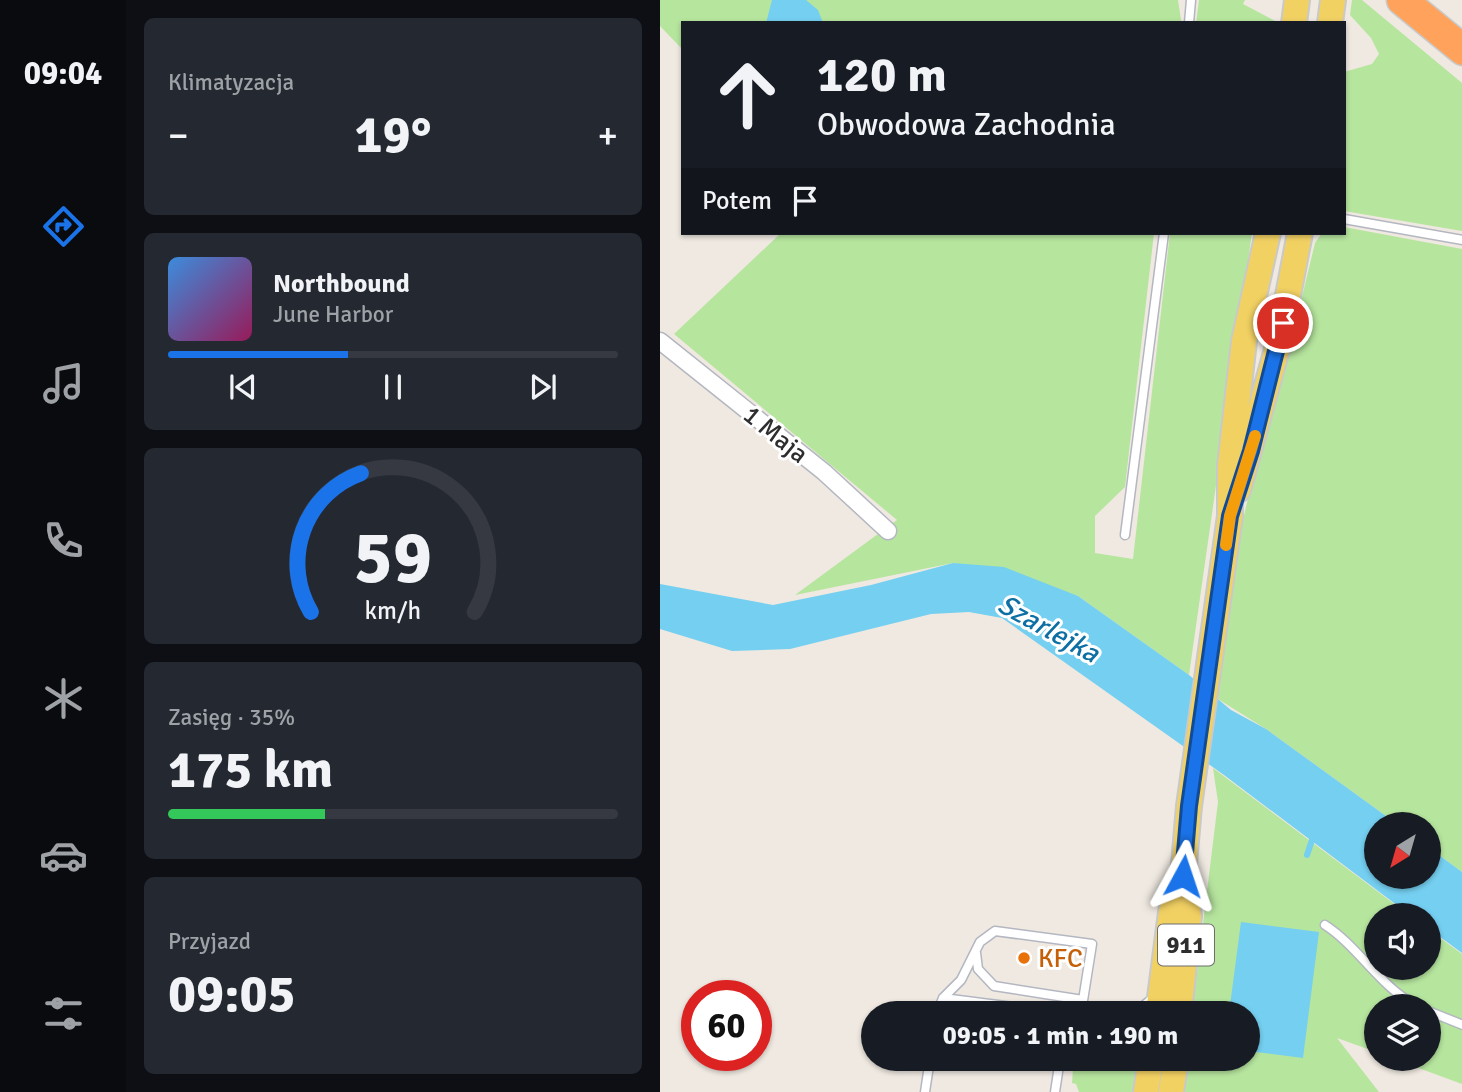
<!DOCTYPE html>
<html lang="pl">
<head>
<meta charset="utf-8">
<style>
  body { margin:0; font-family:Signika,sans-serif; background:#242831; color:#f1f3f6; height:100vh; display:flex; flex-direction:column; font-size:26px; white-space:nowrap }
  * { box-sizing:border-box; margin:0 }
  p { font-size:23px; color:#9ea1a6 }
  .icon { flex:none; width:38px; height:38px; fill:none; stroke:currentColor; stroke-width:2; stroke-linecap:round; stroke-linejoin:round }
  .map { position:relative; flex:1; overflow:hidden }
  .details { display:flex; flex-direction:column; gap:18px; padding:18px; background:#0d0f14; width:534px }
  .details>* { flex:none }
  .guide { position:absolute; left:21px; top:21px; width:665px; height:214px; border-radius:0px; box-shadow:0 2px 5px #0004; background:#171b24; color:#f1f3f6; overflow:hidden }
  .needle { width:46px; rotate:217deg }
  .buttons { position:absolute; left:704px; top:812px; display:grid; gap:14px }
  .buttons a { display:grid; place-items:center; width:77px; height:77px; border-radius:50%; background:#171b24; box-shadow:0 2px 5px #0004; font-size:35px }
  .speed { position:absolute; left:21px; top:980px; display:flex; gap:14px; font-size:35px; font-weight:700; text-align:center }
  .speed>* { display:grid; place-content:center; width:91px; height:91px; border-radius:50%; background:#171b24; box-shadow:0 2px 5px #0004; line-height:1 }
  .speed .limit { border:10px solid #d22; background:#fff; color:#111 }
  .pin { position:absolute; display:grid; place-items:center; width:60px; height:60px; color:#fff; margin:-30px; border:4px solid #fff; border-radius:50%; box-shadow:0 2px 7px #0007 }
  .me { position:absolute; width:77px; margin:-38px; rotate:5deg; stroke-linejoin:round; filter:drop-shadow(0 0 5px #0008) }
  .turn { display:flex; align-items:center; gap:24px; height:147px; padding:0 21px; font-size:32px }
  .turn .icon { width:91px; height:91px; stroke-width:2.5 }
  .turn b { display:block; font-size:49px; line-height:60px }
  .then { display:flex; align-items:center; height:66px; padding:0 21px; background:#0003; gap:14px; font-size:26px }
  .big { font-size:52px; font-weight:700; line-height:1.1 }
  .details .card { flex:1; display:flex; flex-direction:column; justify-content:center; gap:10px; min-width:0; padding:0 24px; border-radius:10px; background:#242831 }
  .details .dial { align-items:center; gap:0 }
  .dial svg { height:182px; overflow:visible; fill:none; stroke:#363941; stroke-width:7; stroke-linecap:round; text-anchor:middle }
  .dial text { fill:#f1f3f6; stroke:none }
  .song { display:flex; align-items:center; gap:21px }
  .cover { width:84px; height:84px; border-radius:10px; background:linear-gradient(135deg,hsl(210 70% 55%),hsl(330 70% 35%)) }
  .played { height:7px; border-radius:4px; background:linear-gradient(90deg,#1a73e8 40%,#363941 40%) }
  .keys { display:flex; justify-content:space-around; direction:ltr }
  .heat { display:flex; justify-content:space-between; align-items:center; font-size:38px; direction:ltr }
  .charge { height:10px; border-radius:5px; background:linear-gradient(90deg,#34c759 35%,#363941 0) }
  .trip { position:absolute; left:201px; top:1001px; width:399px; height:70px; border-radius:35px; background:#171b24; box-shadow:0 2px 5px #0004; font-weight:700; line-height:70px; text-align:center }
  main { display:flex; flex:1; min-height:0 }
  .tab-bar { display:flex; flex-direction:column; width:126px; justify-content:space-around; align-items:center; background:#090b0e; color:#9ea1a6 }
  .tab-bar .icon { width:49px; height:49px }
  .tab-bar .active { color:#1a73e8 }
  .tab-bar b { font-size:32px; color:#f1f3f6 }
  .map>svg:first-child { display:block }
</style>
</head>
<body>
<main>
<nav class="tab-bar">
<b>09:04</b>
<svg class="icon active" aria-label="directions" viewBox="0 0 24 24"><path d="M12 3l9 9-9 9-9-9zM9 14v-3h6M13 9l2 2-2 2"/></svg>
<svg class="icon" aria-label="music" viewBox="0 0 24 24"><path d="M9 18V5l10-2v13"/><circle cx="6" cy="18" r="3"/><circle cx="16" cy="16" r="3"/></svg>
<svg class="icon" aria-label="phone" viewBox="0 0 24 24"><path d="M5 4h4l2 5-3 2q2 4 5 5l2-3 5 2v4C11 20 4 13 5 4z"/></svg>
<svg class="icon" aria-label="climate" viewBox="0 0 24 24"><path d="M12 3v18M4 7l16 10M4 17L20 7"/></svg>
<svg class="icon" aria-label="car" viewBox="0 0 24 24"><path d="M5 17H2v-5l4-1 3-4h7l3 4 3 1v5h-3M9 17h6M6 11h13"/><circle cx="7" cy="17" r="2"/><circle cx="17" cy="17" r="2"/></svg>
<svg class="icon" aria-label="filters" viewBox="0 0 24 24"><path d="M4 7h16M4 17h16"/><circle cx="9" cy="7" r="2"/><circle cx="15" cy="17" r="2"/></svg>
</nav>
<section class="details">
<div class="card"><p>Klimatyzacja</p>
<div class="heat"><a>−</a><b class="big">19°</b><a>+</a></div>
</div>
<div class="card">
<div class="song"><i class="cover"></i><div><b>Northbound</b><p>June Harbor</p></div></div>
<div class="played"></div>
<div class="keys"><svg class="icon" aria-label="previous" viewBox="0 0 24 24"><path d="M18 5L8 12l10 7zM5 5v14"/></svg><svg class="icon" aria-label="pause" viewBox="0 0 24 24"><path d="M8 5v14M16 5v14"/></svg><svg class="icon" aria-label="next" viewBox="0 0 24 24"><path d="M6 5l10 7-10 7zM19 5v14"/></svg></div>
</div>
<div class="card dial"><svg viewBox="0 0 100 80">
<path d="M14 69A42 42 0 1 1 86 69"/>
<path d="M14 69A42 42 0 0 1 36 8" stroke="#1a73e8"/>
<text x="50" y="56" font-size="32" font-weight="700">59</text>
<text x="50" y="72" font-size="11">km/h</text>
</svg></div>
<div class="card"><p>Zasięg · 35%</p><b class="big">175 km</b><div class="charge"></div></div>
<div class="card"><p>Przyjazd</p><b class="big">09:05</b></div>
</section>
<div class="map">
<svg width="803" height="1092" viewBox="0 0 803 1092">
  <rect width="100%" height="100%" fill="#efe9e1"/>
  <path fill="#b6e59e" d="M0 0H518L521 20V23H23V50L0 26Z
    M539 0H585L583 4 619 23H536Z
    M692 0H702L802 83V231L684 211V72L712 64 719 54 711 38 690 15Z
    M684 227 802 249V872L768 847V824H737L606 729 558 699 578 542 594 472 618 396 655 243 662 233H684Z
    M121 233H494L465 487 435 516V553L473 559 510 233H592L529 675 418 596 293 563 135 595 237 520 14 334Z
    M553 768 749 915H716V968H768V929L802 954V1084L734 1059H768V1006H716V1052L677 1038 719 1092H522L526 1059H588V1013H532L558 802Z
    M406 1059H480L475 1092H419L416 1084 412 1083 413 1068Z"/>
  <path fill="#75cff0" d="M112 0H146L158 10 163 23H106Z
    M293 563 344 567 418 596 529 675 571 710 606 729 737 824H716V877H768V847L802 872V953L768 928V915H750L564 775 342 618 309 612 271 614 130 649 72 651 0 629V584L113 605 211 585Z
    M581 922 659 932 643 1058 588 1051V1013H569Z"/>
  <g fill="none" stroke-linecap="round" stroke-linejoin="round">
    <path stroke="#75cff0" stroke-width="6" d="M647 855 653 837"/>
    <g stroke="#b4b7c1" stroke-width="11">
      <path id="service" d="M529 23 531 0
        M684 219 803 240
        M465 535 504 233
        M665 925C699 947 720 987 757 1006
        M316 953 318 969 334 986 423 1000
        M283 998 400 1013
        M768 1011 803 1025
        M277 1013 283 998 301 980 320 942 335 931 432 944 421 1013
        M464 1013 478 1010 493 998
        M265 1092 270 1059
        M395 1092 400 1059"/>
    </g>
    <g stroke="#b4b7c1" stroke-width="19">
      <path id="minor" d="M0 341 164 472 228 531"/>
    </g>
    <g stroke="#c9c9c9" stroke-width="28">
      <path id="primary" d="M634 23 637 0
        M670 23 673 0
        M578 490 619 342 640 233
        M498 1013 511 912 523 876 529 806 570 516V466L584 341 608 233
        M519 1013 529 916 524 884
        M486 1092 491 1059
        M511 1092 516 1059"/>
    </g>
    <g stroke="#c9c9c9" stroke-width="33">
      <path id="motorway" d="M742 0 803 50"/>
    </g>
    <use href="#service" stroke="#fff" stroke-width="8"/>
    <use href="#minor" stroke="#fff" stroke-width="16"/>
    <use href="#primary" stroke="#f2d163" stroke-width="24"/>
    <use href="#motorway" stroke="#ffa35c" stroke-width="30"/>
  </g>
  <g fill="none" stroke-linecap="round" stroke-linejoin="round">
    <g stroke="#114b97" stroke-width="18">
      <path id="route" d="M523 876 529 806 570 516 591 451 623 323"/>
    </g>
    <use href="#route" stroke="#1a73e8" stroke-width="12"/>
    <path stroke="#f59e0b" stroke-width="12" d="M566 545 570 516 595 436"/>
  </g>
  <circle fill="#e8710a" stroke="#fff" stroke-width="2.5" cx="364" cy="958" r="7"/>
  <g text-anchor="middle" stroke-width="6" stroke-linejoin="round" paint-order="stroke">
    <rect fill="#fff" stroke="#6d6d6d" stroke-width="2" x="498" y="924.5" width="56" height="41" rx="5"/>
    <g font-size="24" font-weight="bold" fill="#2e2e2e">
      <text x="526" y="953">911</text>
    </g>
    <g font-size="26" fill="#2e2e2e" stroke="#fff">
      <text transform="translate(116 434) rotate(39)" y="9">1 Maja</text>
    </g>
    <g font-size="26" fill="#c56008" stroke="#fff" text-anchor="start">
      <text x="378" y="967">KFC</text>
    </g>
    <g font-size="28" font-style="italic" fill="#0d6fa3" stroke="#fff">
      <text transform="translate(389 628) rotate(29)" y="10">Szarlejka</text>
    </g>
  </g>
</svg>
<div class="buttons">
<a><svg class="needle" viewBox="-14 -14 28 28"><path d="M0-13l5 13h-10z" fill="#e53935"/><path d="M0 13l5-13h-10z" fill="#9ea1a6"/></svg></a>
<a><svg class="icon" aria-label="sound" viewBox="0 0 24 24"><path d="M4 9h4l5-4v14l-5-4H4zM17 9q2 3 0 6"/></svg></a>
<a><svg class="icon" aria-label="layers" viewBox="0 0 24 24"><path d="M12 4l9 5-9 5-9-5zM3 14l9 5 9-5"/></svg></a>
</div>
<div class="speed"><div class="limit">60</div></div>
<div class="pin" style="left:623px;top:323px;background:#d93025"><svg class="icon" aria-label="arrive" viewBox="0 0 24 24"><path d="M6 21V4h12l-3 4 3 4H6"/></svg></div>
<svg class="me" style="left:523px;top:876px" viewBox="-20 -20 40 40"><path d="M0-17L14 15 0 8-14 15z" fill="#1a73e8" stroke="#fff" stroke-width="4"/></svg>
<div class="trip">09:05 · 1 min · 190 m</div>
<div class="guide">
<div class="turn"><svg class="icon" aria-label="ahead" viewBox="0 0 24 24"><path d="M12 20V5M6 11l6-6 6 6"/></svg><div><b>120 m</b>Obwodowa Zachodnia</div></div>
<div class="then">Potem<svg class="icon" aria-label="arrive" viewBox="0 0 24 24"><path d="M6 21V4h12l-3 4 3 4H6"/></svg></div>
</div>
</div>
</main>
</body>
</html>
